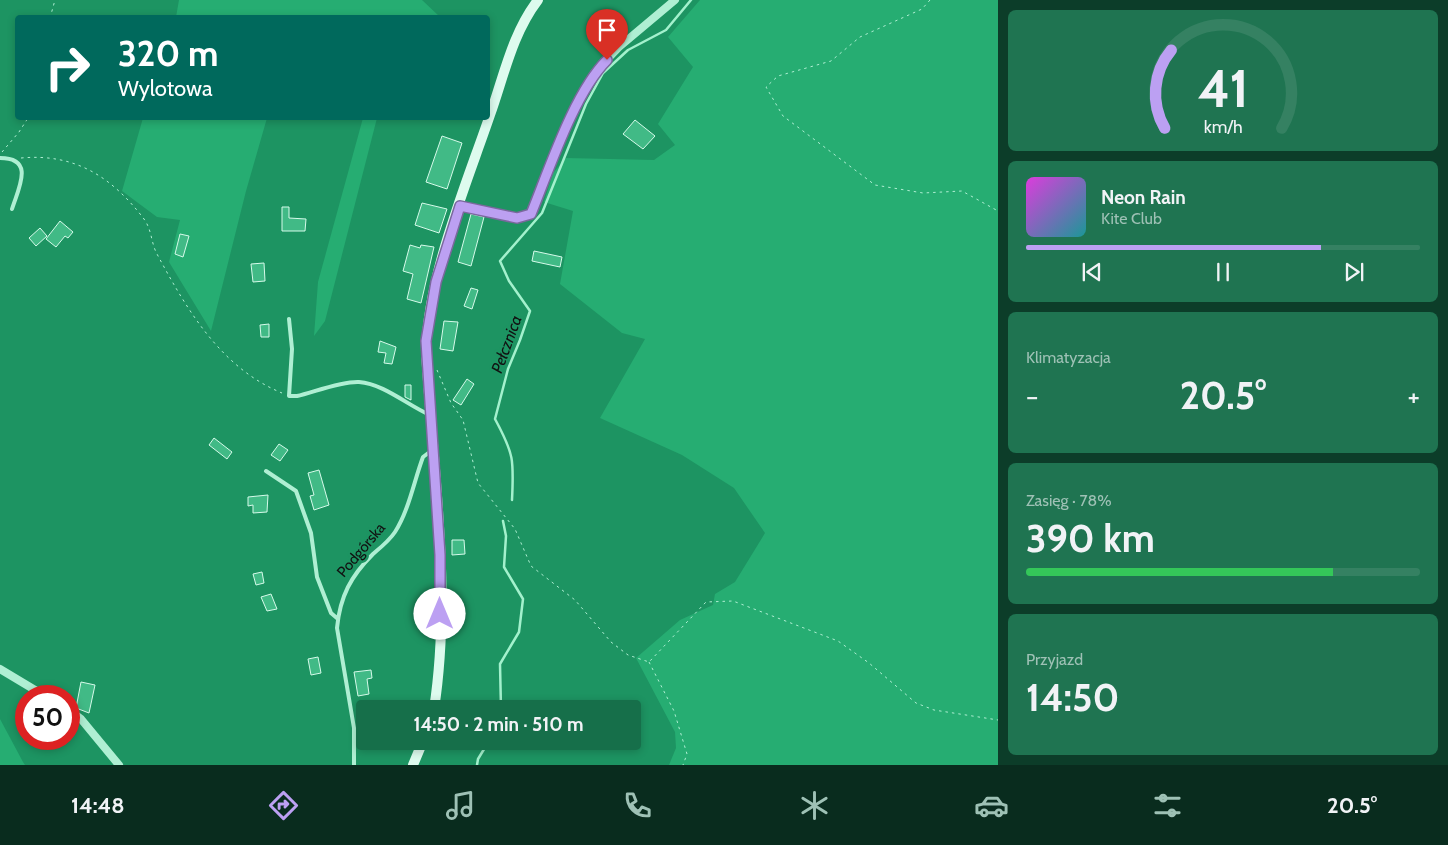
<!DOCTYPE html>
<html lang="pl">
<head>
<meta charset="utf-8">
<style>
  body { margin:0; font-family:Cabin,sans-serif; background:#1f7451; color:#f1f3f6; height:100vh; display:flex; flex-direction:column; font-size:19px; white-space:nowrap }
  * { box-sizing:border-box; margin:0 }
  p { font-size:16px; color:#9ec1b5 }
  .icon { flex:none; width:28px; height:28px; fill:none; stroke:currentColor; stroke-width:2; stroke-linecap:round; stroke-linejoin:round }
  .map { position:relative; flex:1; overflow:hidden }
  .panel { display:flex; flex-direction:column; gap:10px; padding:10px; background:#0c3d29; width:450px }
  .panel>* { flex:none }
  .hud { position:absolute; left:15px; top:15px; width:475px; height:105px; border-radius:5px; box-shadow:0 2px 8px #0003; background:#00695c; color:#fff; overflow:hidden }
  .speed { position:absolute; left:15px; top:685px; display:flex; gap:10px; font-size:25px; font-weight:700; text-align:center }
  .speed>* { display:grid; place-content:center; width:65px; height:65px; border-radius:50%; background:#166f4a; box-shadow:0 2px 8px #0003; line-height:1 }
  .speed .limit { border:8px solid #d22; background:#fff; color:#111 }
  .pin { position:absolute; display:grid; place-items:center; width:42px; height:42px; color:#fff; margin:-51px -21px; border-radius:50% 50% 50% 0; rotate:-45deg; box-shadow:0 0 5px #0007 }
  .pin .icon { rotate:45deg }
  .me { position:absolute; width:55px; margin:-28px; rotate:0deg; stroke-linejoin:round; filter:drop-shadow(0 0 4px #0008) }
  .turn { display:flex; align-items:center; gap:18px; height:105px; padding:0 20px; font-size:22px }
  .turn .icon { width:65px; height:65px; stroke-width:2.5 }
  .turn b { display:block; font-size:35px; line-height:42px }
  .big { font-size:38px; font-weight:800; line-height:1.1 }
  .panel .widget { flex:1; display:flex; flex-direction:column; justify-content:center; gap:8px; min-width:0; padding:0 18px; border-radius:8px; background:#1f7451 }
  .panel .dial { align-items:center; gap:0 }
  .dial svg { height:130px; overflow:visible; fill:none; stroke:#358162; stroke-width:7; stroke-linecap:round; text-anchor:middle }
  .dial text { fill:#f1f3f6; stroke:none }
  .song { display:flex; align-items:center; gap:15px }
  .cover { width:60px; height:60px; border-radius:8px; background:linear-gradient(135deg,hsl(300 70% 55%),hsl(180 70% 35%)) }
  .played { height:5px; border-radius:2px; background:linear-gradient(90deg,#bca0f2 75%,#358162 75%) }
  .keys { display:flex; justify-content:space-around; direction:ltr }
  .heat { display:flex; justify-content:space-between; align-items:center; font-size:28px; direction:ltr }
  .charge { height:8px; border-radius:4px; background:linear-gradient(90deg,#34c759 78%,#358162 0) }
  .trip { position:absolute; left:356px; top:700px; width:285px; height:50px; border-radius:5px; background:#166f4a; box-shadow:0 2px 8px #0003; font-weight:800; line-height:50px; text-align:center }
  .tabs { display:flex; height:80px; justify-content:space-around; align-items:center; background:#092c1e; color:#9ec1b5 }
  .tabs .icon { width:35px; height:35px }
  .tabs .current { color:#bca0f2 }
  .tabs b { font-size:22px; color:#f1f3f6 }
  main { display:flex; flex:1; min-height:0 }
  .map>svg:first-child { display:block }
</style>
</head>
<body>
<main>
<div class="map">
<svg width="998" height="765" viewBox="0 0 998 765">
  <rect width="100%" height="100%" fill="#1d9462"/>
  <path fill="#26ad72" d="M179 0H422L440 17H176Z
    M700 0H998V765H669L676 748 675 732 636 658 680 620 713 605 715 594 735 582 765 533 734 488 682 455 600 418 645 339 622 333 560 284 573 211 544 202 553 173 566 158 654 160 675 145 658 124 693 67 668 37Z
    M143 118H267L246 191 211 331 169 262 180 220 157 217 122 191Z
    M363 118H377L325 321 314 336 318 282Z
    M0 719 23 762 25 765H0Z"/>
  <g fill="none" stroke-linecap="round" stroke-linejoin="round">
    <path stroke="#a3f1cd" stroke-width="2.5" d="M512 500C514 460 514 454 495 419L508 369 520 340 530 311 509 281 500 261 542 213 586 104 603 73 628 50 666 30 691 0
      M501 709 500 664 519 632 523 599 504 567 506 536 503 521
      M477 765 478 759 489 741"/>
  </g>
  <path fill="#41ba86" stroke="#d6faea" d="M635 120 655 136 643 149 623 134Z
    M442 136 462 143 447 189 426 182Z
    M422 203 447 209 439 233 415 225Z
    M282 207H289V218L306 219 305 231H282Z
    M471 214 484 217 471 266 458 262Z
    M60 221 73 232 68 238 65 236 56 247 46 239Z
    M40 228 47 236 36 246 29 238Z
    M180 234 189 236 183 257 175 254Z
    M410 245 420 248 421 245 434 247 421 303 407 299 413 274 403 271Z
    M534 251 562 257 560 267 532 261Z
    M264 263 265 281 253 282 251 264Z
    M471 288 478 290 472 309 464 306Z
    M444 321 458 322 453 351 440 349Z
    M269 324V337H261L260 325Z
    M380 341 396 347 392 364 384 363 386 353 378 352Z
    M467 379 474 384 461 405 453 400Z
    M405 385H411V400L405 397Z
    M214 438 232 452 227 459 209 445Z
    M279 444 288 450 280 461 271 455Z
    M319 470 329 505 314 510 310 496 314 495 308 473Z
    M268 495 267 512 253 513V505L248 506V497Z
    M452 540H464L465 554 452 555Z
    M262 572 264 583 256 585 253 574Z
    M271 594 277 609 267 611 261 597Z
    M318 657 321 673 311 675 308 659Z
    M371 670 372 678 367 679 369 694 358 696 354 672Z
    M81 682 95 685 89 713 76 708Z"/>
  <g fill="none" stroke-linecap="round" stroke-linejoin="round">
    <path stroke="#afefd3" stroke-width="1" stroke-dasharray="2.5 4" stroke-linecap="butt" d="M930 0 922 9 860 37 831 61 778 76 766 87 783 116 875 185 923 193 962 191 998 211
      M50 18 55 0
      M2 152 19 132 28 118
      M21 158C75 153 112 177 144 219 152 230 151 243 157 254 187 310 221 368 282 393
      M437 370 451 403 463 420 478 483 515 529 531 566 575 600 611 642 628 655 649 662 706 602 733 601 838 641 869 663 916 703 934 710 998 720
      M649 662 674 711 687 754 683 765"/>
    <path stroke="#afefd3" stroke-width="4" d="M0 158C35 158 19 187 12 209
      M289 319 292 349 289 396H297C314 392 342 381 359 382 384 384 407 405 430 415
      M266 471 296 491 311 533 317 577 331 613 338 619
      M354 765V728L337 628C340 596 351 576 373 554 380 548 389 541 395 532 409 510 414 481 423 457L431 451"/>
    <path stroke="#afefd3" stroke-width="8" d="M460 206 517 218 531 214 563 135 594 73 619 47 675 0
      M0 669 45 696
      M69 710 81 719 119 765"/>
    <path stroke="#ddfbee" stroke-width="10" d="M434 709C452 593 433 468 426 352 428 275 465 188 490 115 504 76 512 34 538 0
      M413 765 423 741"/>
  </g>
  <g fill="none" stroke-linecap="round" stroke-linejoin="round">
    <g stroke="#7a689d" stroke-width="12">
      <path id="route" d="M440 614V555L426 341 436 282 460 206 517 218 531 214C549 170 574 93 607 60"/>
    </g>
    <use href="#route" stroke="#bca0f2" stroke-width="9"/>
  </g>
  <g text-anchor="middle" stroke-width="5" stroke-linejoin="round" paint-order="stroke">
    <g font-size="15" fill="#111" stroke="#1d9462">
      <text transform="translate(361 550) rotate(-50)" y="5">Podgórska</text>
    </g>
    <g font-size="16" font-style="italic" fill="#111" stroke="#1d9462">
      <text transform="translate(506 344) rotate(-70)" y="6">Pełcznica</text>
    </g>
  </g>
</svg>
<div class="speed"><div class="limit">50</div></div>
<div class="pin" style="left:607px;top:60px;background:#d93025"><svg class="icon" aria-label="arrive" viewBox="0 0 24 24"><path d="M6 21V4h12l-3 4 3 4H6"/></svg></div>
<svg class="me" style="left:440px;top:614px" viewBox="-20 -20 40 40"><circle r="19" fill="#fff"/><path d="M0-13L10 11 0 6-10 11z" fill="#bca0f2"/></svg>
<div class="trip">14:50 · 2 min · 510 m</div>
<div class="hud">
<div class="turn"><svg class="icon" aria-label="right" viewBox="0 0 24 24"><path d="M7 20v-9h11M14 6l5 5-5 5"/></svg><div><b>320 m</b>Wylotowa</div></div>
</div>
</div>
<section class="panel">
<div class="widget dial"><svg viewBox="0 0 100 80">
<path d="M14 69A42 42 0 1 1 86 69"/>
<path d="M14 69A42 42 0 0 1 18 21" stroke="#bca0f2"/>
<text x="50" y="56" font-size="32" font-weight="700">41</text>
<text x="50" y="72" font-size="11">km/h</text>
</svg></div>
<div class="widget">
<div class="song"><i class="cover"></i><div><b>Neon Rain</b><p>Kite Club</p></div></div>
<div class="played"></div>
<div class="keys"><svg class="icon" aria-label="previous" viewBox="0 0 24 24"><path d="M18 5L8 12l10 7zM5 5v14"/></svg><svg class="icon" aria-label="pause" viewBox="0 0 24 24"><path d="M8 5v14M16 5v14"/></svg><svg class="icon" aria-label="next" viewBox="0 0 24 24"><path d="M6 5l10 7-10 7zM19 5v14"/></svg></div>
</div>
<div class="widget"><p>Klimatyzacja</p>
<div class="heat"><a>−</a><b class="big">20.5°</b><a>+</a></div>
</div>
<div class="widget"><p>Zasięg · 78%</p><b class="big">390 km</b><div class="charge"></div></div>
<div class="widget"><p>Przyjazd</p><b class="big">14:50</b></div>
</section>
</main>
<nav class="tabs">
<b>14:48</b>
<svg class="icon current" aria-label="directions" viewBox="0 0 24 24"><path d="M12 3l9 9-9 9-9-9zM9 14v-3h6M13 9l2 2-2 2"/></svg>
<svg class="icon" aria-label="music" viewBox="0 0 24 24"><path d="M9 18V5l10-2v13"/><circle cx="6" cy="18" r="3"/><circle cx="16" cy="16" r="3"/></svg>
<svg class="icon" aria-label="phone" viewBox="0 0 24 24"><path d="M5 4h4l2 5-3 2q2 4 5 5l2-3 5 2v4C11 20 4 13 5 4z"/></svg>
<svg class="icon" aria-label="climate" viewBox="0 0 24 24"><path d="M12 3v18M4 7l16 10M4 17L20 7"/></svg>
<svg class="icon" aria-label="car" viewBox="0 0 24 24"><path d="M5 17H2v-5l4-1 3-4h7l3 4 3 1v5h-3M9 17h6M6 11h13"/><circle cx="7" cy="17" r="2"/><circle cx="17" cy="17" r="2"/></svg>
<svg class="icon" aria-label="filters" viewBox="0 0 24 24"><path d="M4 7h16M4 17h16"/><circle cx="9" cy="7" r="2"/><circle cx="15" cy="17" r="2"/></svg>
<b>20.5°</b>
</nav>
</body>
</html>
